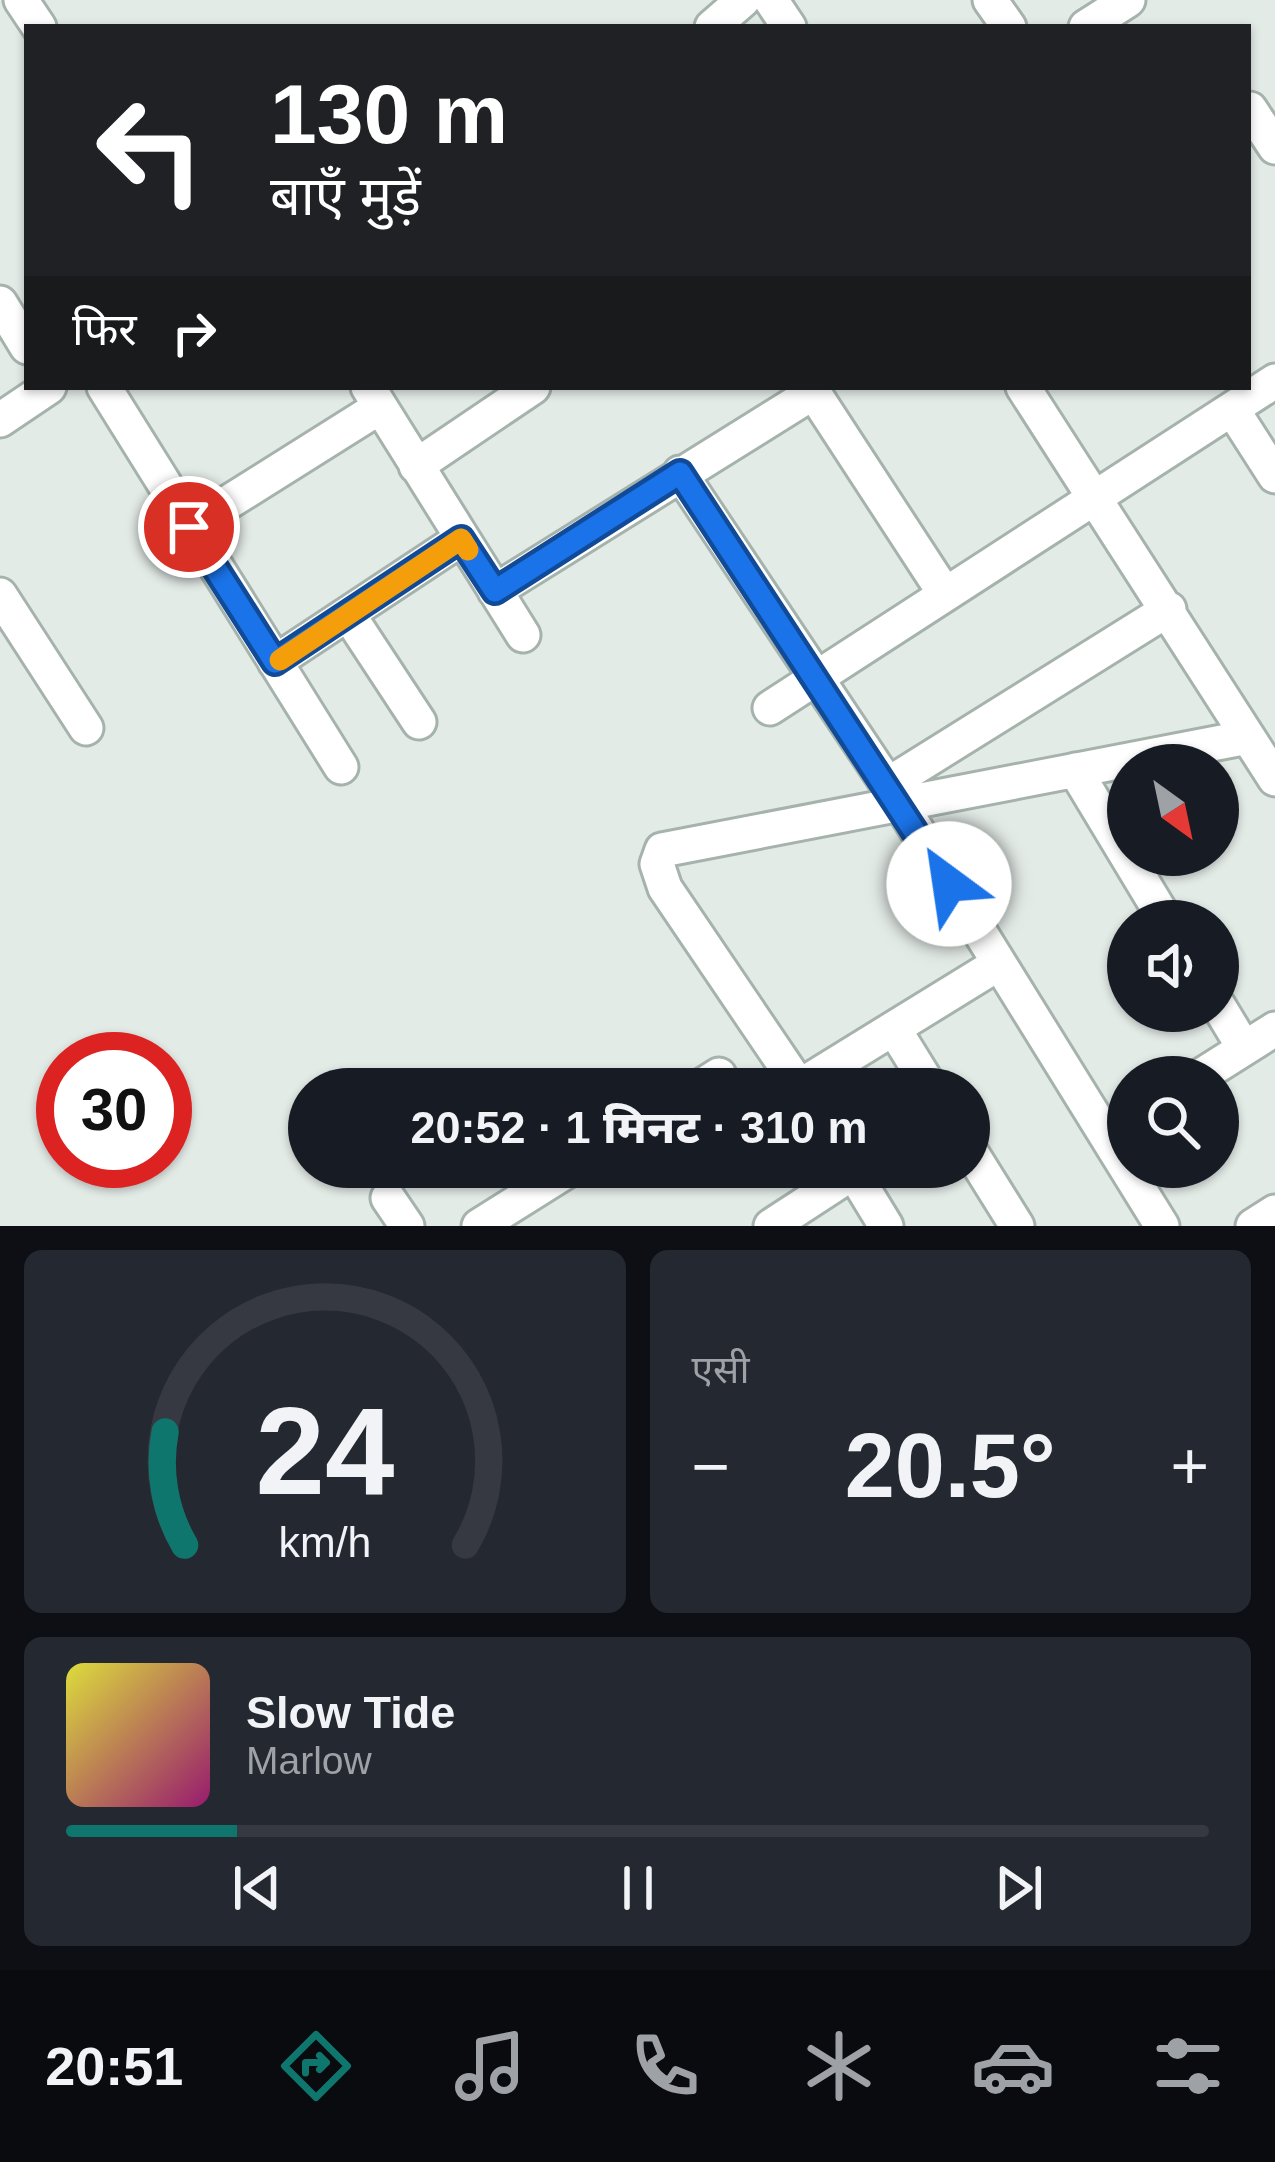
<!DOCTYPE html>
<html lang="hi">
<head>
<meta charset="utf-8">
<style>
  body { margin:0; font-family:Arial,"Noto Sans Devanagari",sans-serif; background:#242831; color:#f1f3f6; height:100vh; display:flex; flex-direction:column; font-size:45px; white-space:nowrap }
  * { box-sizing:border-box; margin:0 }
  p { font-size:39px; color:#9ea1a6 }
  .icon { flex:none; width:66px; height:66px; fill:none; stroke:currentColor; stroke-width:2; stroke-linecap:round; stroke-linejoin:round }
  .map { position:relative; height:1226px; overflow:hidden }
  .drawer { display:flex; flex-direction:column; gap:24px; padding:24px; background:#0d0f14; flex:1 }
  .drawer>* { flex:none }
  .top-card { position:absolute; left:24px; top:24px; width:1227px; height:366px; border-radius:0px; box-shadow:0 3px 9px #0004; background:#202124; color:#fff; overflow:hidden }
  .needle { width:78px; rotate:147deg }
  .controls { position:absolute; left:1107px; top:744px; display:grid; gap:24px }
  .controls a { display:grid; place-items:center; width:132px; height:132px; border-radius:50%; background:#171b24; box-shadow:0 3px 9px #0004; font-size:60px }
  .speed { position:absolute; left:36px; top:1032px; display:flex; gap:24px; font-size:60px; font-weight:700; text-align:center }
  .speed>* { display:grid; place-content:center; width:156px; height:156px; border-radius:50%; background:#171b24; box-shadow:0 3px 9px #0004; line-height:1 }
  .speed .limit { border:18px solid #d22; background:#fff; color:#111 }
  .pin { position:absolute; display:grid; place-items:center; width:102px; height:102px; color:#fff; margin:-51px; border:6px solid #fff; border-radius:50%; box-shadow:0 3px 12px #0007 }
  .me { position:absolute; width:132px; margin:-66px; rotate:329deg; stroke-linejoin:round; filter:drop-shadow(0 0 9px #0008) }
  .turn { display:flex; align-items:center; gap:42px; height:252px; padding:0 48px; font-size:54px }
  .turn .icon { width:156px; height:156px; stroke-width:2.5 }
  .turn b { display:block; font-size:84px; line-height:102px }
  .then { display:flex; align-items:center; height:114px; padding:0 48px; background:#0003; gap:24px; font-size:45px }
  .big { font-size:90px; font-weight:800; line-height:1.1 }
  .drawer .tile { flex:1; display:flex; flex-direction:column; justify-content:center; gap:18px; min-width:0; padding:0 42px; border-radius:18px; background:#242831 }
  .drawer .dial { align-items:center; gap:0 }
  .dial svg { height:312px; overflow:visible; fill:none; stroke:#363941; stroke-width:7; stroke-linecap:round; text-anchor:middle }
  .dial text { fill:#f1f3f6; stroke:none }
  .song { display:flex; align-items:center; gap:36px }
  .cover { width:144px; height:144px; border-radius:18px; background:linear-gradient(135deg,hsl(60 70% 55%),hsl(320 70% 35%)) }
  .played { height:12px; border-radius:6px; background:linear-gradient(90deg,#0f766e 15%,#363941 15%) }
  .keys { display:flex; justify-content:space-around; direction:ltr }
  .heat { display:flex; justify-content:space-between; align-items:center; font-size:66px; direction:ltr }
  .drawer .tiles { flex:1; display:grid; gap:24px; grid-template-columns:1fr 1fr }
  .tile:last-child { grid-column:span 2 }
  .trip { position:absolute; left:288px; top:1068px; width:702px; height:120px; border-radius:60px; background:#171b24; box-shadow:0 3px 9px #0004; font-weight:800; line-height:120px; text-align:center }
  .tabs { display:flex; height:192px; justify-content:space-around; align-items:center; background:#090b0e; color:#9ea1a6 }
  .tabs .icon { width:84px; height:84px }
  .tabs .selected { color:#0f766e }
  .tabs b { font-size:54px; color:#f1f3f6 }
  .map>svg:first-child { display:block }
</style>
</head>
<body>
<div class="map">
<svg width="1275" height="1226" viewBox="0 0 1275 1226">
  <rect width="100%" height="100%" fill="#e3ebe7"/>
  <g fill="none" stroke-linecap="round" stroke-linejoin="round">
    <g stroke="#a6b3ad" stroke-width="39">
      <path id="minor" d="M21 0 39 27
        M771 0 789 27
        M990 0 1009 27
        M712 27 743 0
        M1086 27 1128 0
        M1250 109 1275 147
        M0 303 27 347
        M104 387 341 767
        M368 387 523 635
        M810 387 945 594
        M1023 387 1275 779
        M1232 409 1275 476
        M0 420 49 387
        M416 466 533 387
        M680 473 900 803 1162 1226
        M189 527 380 407
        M495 591 814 392
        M0 595 86 728
        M348 614 419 722
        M275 662 461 539
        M770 708 1275 381
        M1075 770 1166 921
        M887 785 1169 609
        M1218 1005 1244 1048
        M894 1029 931 1089
        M1199 1077 1275 1029
        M800 1086 998 964
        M697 1089 719 1075
        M801 1089 665 888 657 864 662 850 1248 737
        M969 1149 1017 1226
        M850 1167 886 1226
        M388 1198 407 1226
        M479 1226 573 1167
        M771 1226 854 1172
        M1253 1226 1275 1212"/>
    </g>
    <use href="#minor" stroke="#fff" stroke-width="33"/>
  </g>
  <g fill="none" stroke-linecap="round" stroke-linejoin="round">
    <g stroke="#114b97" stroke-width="30">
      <path id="route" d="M189 527 275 662 461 539 495 591 680 473 949 884"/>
    </g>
    <use href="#route" stroke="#1a73e8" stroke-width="21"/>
    <path stroke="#f59e0b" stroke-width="21" d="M280 660 461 539 468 550"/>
  </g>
</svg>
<div class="controls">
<a><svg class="needle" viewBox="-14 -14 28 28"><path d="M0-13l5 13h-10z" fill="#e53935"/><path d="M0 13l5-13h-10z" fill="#9ea1a6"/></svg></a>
<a><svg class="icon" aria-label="sound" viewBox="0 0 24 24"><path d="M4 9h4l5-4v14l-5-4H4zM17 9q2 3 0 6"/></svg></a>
<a><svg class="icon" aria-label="search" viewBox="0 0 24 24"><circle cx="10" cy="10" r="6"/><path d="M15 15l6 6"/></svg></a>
</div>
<div class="speed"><div class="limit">30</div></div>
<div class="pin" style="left:189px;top:527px;background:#d93025"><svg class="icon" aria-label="arrive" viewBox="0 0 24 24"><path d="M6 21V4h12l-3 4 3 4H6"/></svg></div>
<svg class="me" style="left:949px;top:884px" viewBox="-20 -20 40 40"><circle r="19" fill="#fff"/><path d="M0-13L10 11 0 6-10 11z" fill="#1a73e8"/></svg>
<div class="trip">20:52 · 1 मिनट · 310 m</div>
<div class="top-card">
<div class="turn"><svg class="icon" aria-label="left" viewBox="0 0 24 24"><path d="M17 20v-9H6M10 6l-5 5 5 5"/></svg><div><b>130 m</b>बाएँ मुड़ें</div></div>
<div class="then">फिर<svg class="icon" aria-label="right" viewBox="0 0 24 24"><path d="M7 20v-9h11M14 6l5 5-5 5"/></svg></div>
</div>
</div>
<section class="drawer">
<div class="tiles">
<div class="tile dial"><svg viewBox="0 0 100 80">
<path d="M14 69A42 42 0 1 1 86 69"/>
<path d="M14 69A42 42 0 0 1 9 40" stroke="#0f766e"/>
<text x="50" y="56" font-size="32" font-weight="700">24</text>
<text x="50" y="72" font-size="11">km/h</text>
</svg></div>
<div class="tile"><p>एसी</p>
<div class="heat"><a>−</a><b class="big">20.5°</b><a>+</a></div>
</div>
<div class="tile">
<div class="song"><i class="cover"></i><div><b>Slow Tide</b><p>Marlow</p></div></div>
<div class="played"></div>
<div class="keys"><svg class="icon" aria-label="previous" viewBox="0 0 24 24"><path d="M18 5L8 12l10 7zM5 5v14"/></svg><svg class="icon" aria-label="pause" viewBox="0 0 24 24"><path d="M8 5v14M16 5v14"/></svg><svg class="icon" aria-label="next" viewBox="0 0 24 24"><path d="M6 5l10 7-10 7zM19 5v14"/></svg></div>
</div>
</div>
</section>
<nav class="tabs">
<b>20:51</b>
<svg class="icon selected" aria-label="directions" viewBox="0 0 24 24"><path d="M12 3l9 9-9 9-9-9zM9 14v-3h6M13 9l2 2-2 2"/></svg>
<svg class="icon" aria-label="music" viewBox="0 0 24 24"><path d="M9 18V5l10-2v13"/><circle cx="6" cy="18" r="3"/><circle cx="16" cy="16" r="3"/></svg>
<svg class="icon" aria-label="phone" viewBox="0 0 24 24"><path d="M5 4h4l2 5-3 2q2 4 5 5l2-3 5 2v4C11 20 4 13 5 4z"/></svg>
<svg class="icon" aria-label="climate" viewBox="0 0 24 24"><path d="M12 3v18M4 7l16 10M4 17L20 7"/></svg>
<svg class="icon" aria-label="car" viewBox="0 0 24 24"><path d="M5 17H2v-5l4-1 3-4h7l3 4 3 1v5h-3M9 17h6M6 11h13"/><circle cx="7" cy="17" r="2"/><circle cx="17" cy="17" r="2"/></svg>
<svg class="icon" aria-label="filters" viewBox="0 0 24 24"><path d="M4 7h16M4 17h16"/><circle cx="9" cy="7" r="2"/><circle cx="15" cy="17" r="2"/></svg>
</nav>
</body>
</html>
